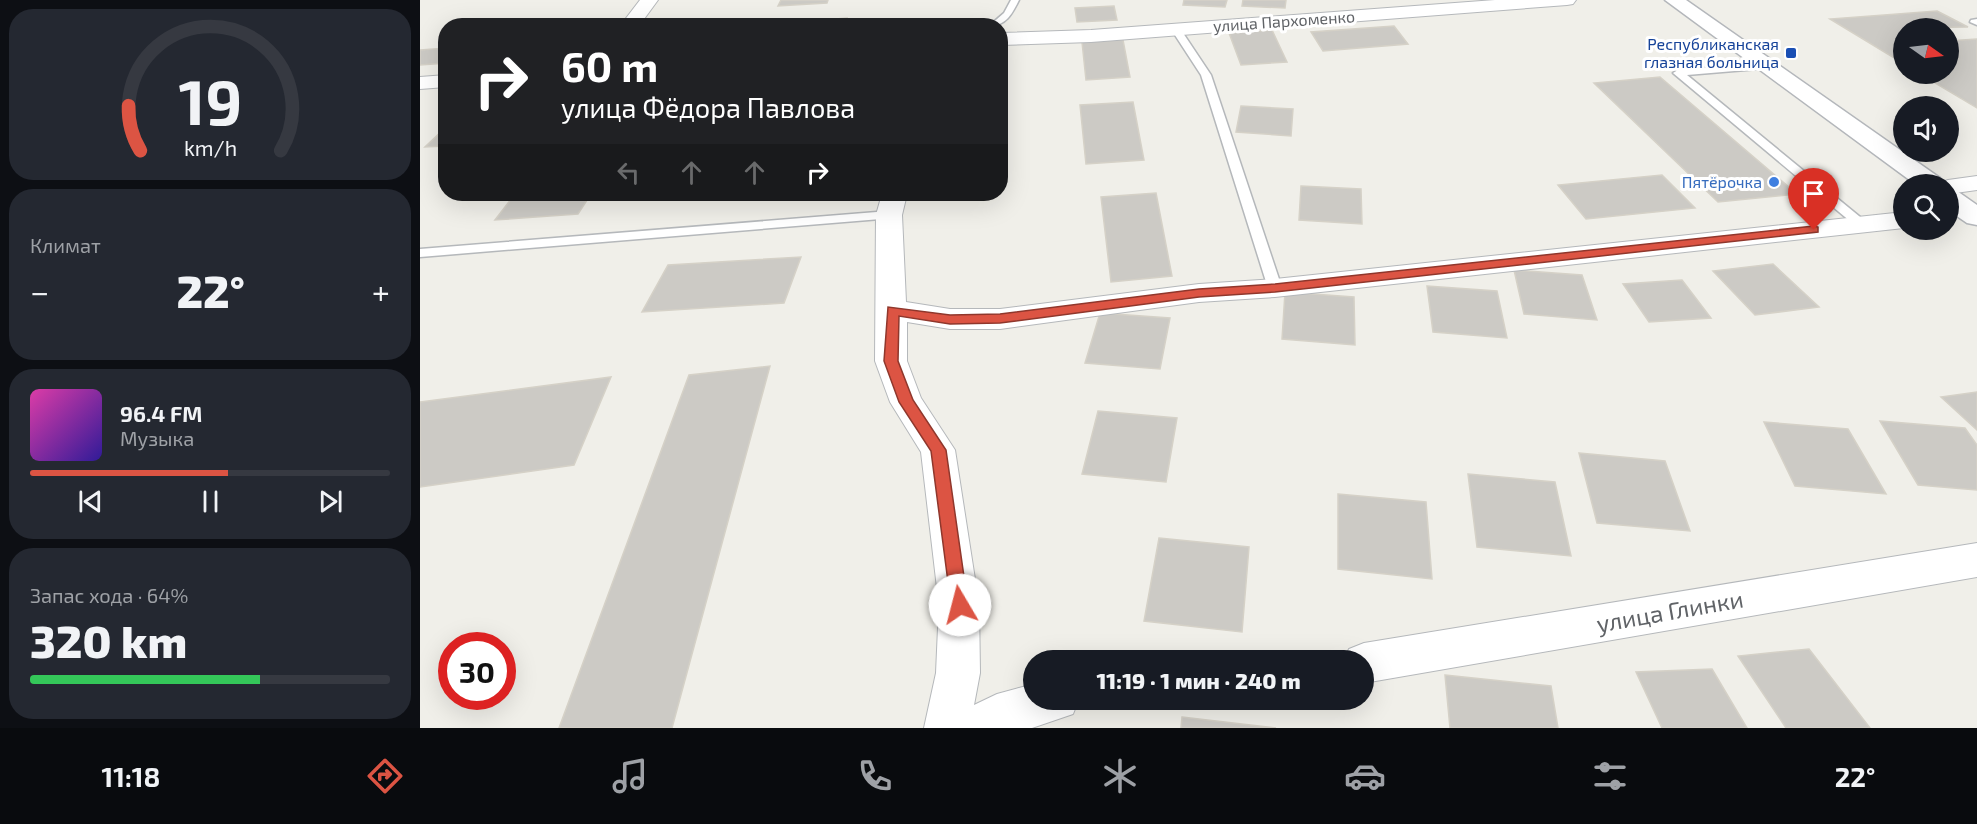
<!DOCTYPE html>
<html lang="ru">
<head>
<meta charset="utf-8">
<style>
  body { margin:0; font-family:"Exo 2",sans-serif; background:#242831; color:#f1f3f6; height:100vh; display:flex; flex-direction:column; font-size:22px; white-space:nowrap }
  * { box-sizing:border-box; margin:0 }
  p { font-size:20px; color:#9ea1a6 }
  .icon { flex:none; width:33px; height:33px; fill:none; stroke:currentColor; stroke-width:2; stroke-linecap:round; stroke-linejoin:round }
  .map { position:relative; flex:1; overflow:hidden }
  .panel { display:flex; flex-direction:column; gap:9px; padding:9px; background:#0d0f14; width:420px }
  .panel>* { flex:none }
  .banner { position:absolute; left:18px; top:18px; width:570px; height:183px; border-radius:24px; box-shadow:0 6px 24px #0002; background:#202124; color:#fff; overflow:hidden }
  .needle { width:39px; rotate:104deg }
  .fabs { position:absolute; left:1473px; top:18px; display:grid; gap:12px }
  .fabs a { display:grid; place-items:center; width:66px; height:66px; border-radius:50%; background:#171b24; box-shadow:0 6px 24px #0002; font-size:30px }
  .speed { position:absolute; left:18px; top:632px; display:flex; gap:12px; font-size:30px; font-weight:700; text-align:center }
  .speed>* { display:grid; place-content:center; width:78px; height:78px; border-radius:50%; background:#171b24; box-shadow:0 6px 24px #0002; line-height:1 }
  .speed .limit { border:9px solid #d22; background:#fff; color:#111 }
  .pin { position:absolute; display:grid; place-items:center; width:51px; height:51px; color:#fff; margin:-62px -26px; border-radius:50% 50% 50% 0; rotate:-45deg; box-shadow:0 0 6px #0007 }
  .pin .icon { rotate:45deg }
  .me { position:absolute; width:66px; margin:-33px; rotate:352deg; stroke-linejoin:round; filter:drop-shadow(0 0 4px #0008) }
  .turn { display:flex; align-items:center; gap:21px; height:126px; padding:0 24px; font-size:27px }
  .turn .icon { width:78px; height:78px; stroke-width:2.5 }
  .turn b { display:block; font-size:42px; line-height:51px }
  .lanes { display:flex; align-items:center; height:57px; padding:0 24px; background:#0003; justify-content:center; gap:30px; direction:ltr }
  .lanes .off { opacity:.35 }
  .big { font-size:45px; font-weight:800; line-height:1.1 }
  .panel .tile { flex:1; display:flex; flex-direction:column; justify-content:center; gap:9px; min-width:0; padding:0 21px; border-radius:24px; background:#242831 }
  .panel .dial { align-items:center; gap:0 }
  .dial svg { height:156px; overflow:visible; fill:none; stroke:#363941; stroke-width:7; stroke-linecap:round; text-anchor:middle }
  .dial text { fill:#f1f3f6; stroke:none }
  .song { display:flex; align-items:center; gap:18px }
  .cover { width:72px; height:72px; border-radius:9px; background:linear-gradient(135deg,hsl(320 70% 55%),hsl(250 70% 35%)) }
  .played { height:6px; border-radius:3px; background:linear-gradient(90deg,#dc5443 55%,#363941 55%) }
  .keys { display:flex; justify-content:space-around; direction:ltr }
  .heat { display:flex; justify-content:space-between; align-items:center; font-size:33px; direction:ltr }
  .charge { height:9px; border-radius:4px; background:linear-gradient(90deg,#34c759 64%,#363941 0) }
  .trip { position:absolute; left:603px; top:650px; width:351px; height:60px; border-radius:30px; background:#171b24; box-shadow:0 6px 24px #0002; font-weight:800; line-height:60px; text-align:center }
  .menu { display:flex; height:96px; justify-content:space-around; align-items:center; background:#090b0e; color:#9ea1a6 }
  .menu .icon { width:42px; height:42px }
  .menu .current { color:#dc5443 }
  .menu b { font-size:27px; color:#f1f3f6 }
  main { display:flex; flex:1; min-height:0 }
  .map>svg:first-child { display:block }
</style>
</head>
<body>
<main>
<section class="panel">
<div class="tile dial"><svg viewBox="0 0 100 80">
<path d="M14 69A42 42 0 1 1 86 69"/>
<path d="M14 69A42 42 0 0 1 8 46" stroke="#dc5443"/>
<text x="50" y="56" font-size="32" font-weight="700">19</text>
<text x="50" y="72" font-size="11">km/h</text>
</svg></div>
<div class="tile"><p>Климат</p>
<div class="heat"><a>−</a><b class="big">22°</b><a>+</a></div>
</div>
<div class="tile">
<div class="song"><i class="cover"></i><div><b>96.4 FM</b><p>Музыка</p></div></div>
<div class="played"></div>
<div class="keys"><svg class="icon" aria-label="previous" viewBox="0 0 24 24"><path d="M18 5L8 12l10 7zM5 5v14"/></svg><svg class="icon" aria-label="pause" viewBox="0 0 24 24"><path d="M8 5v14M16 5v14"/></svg><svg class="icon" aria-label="next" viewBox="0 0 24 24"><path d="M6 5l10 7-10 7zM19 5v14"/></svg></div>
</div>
<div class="tile"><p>Запас хода · 64%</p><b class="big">320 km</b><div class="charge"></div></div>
</section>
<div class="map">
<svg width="1557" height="728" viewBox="0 0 1557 728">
  <rect width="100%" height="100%" fill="#f0efe9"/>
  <path fill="#cccac5" stroke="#d5d1c7" stroke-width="1.5" d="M361 0H408L407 3 358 6Z
    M764 0H807L805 7 763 5Z
    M823 0H866L865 8 822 6Z
    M694 6 697 20 657 22 655 8Z
    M1517 11 1548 27 1484 28V64L1410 19Z
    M427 18 425 26H362L363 23Z
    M974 26 988 44 903 51 891 32Z
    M852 30 867 62 821 65 809 33Z
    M1557 39V108L1500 74H1528V41Z
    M703 40 710 77 666 80 662 42Z
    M26 48V63L0 65V50Z
    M1240 77 1377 194 1298 202 1174 83Z
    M713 102 724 160 666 164 660 105Z
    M821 106 873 109 871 136 816 132Z
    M26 127V146L5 147Z
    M1242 175 1275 208 1166 219 1138 185Z
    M881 186 941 189 942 224 879 220Z
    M736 193 752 276 691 282 681 197Z
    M95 194H171L158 214 75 220Z
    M335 194H402L333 200Z
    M381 257 364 303 222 312 248 265Z
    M1353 264 1399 307 1335 315 1293 271Z
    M1094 270 1162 275 1177 320 1104 314Z
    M1262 280 1291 318 1229 322 1203 284Z
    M1007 286 1077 291 1087 338 1013 332Z
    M865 292 934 297 935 345 862 339Z
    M680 313 750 318 740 369 665 363Z
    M350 366 252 728H139L269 375Z
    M191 377 154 465 0 487V402Z
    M1557 392V430L1521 397Z
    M678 411 757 418 746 482 662 474Z
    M1460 421 1545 428 1557 445V490L1498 485Z
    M1344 422 1428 429 1466 494 1375 486Z
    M1159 453 1245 461 1270 531 1177 523Z
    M1048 474 1135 482 1151 556 1057 547Z
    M918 494 1006 502 1012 579 918 569Z
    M739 538 829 547 822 632 724 621Z
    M1389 649 1450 728H1366L1318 656Z
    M1292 669 1327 728H1242L1216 672Z
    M1025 675 1131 686 1138 728H1030Z
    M762 717 856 728H761Z"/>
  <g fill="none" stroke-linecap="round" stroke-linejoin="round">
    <g stroke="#b5b8bb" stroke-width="3">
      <path id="lane" d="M591 0H599C592 14 586 26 569 26L584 13Z
        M1557 19V25L1550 22 1551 20Z
        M753 27H759L791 75 862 288 860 291 855 292 848 288 781 75 751 29Z
        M1347 63 1352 66 1350 68 1267 75 1445 221 1447 224 1445 227H1437L1253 73 1258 70Z
        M469 211 473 212 475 215 473 218 0 257V249Z"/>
    </g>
    <g stroke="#b5b8bb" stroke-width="2">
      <path id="street" d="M220 0H238L219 26H200Z
        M1075 0H1156L1153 4 1147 5 671 42 580 45V33L671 30Z
        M26 75V87L0 89V77Z
        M1557 176V190L1528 194V184H1517L1528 180Z
        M462 194H487L482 215 486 302 530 309H580L779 284 855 279 1484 212V228L855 297 779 302 580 329H530L487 322V361L501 398 535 450 559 605 560 673 554 705 577 694 614 684V699H659L653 714 612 728H504L516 673 519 605 501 452 470 402 455 361 456 215Z
        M1557 543V577L944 683V660H924L929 649 944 643Z"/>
    </g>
    <g stroke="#b4b7bb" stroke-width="3">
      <path id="secondary" d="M1245 0H1266L1520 178 1524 184H1495Z
        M1528 189 1537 191 1557 205V225L1547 223 1528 210Z"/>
    </g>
    <use href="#lane" fill="#fff" fill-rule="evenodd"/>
    <use href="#street" fill="#fff" fill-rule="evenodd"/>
    <use href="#secondary" fill="#fff" fill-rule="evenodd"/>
  </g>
  <path fill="#dc5443" stroke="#8f372c" stroke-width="1.5" d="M1394 226 1398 227V232L855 292 779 297 580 323 530 324 479 316 478 361 493 400 526 450 548 605 546 610 540 613 533 610 531 605 511 451 479 402 464 361 468 307 530 315 580 314 779 289 855 284Z"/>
  <rect fill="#1a4fb4" stroke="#fff" stroke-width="2" x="1365" y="47" width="12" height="12" rx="3"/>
  <circle fill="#3f7fe0" stroke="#fff" stroke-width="2" cx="1354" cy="182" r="6"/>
  <g text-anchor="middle" stroke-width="6" stroke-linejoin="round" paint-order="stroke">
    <g font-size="16" fill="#606367" stroke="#fff">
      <text transform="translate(864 21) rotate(-4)" y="6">улица Пархоменко</text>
    </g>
    <g font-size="16" fill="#164399" stroke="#fff" text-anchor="end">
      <text x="1359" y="50">Республиканская<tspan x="1359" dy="18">глазная больница</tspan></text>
    </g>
    <g font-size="16" fill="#366cbe" stroke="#fff" text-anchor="end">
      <text x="1342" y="188">Пятёрочка</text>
    </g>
    <g font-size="24" fill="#606367" stroke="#fff">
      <text transform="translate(1250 612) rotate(-10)" y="8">улица Глинки</text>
    </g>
  </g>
</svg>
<div class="fabs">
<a><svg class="needle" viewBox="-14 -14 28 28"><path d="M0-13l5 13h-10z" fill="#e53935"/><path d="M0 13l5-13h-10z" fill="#9ea1a6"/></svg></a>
<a><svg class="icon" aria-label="sound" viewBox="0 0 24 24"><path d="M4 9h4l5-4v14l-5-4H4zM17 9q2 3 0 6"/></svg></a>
<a><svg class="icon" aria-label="search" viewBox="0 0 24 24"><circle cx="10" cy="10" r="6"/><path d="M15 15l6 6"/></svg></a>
</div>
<div class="speed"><div class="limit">30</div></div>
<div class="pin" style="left:1394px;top:230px;background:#d93025"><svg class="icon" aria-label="arrive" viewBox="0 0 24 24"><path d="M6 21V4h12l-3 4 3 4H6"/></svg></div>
<svg class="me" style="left:540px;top:605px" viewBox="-20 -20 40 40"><circle r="19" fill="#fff"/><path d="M0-13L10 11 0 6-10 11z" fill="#dc5443"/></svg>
<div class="trip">11:19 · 1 мин · 240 m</div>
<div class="banner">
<div class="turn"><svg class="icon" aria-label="right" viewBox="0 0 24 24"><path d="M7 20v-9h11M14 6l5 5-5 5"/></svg><div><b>60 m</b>улица Фёдора Павлова</div></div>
<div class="lanes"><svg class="icon off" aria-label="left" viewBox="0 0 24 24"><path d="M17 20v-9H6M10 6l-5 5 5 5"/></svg><svg class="icon off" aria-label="ahead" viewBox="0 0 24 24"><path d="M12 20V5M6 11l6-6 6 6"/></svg><svg class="icon off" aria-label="ahead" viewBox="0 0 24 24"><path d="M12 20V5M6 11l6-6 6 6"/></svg><svg class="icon" aria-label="right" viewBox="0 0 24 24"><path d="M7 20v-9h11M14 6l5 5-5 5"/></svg></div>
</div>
</div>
</main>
<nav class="menu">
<b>11:18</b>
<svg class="icon current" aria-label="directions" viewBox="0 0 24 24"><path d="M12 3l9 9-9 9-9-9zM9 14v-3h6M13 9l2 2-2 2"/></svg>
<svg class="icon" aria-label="music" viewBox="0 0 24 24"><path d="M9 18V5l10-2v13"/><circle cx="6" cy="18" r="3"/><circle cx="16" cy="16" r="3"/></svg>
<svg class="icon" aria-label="phone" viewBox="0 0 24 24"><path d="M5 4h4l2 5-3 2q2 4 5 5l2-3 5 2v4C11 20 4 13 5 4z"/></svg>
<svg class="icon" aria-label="climate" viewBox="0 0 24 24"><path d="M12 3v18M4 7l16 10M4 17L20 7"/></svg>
<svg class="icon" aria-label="car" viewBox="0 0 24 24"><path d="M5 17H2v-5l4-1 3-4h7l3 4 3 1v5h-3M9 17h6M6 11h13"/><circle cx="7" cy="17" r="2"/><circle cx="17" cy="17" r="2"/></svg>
<svg class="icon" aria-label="filters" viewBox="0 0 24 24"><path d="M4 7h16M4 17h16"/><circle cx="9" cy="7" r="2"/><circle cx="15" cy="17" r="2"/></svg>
<b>22°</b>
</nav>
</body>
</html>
